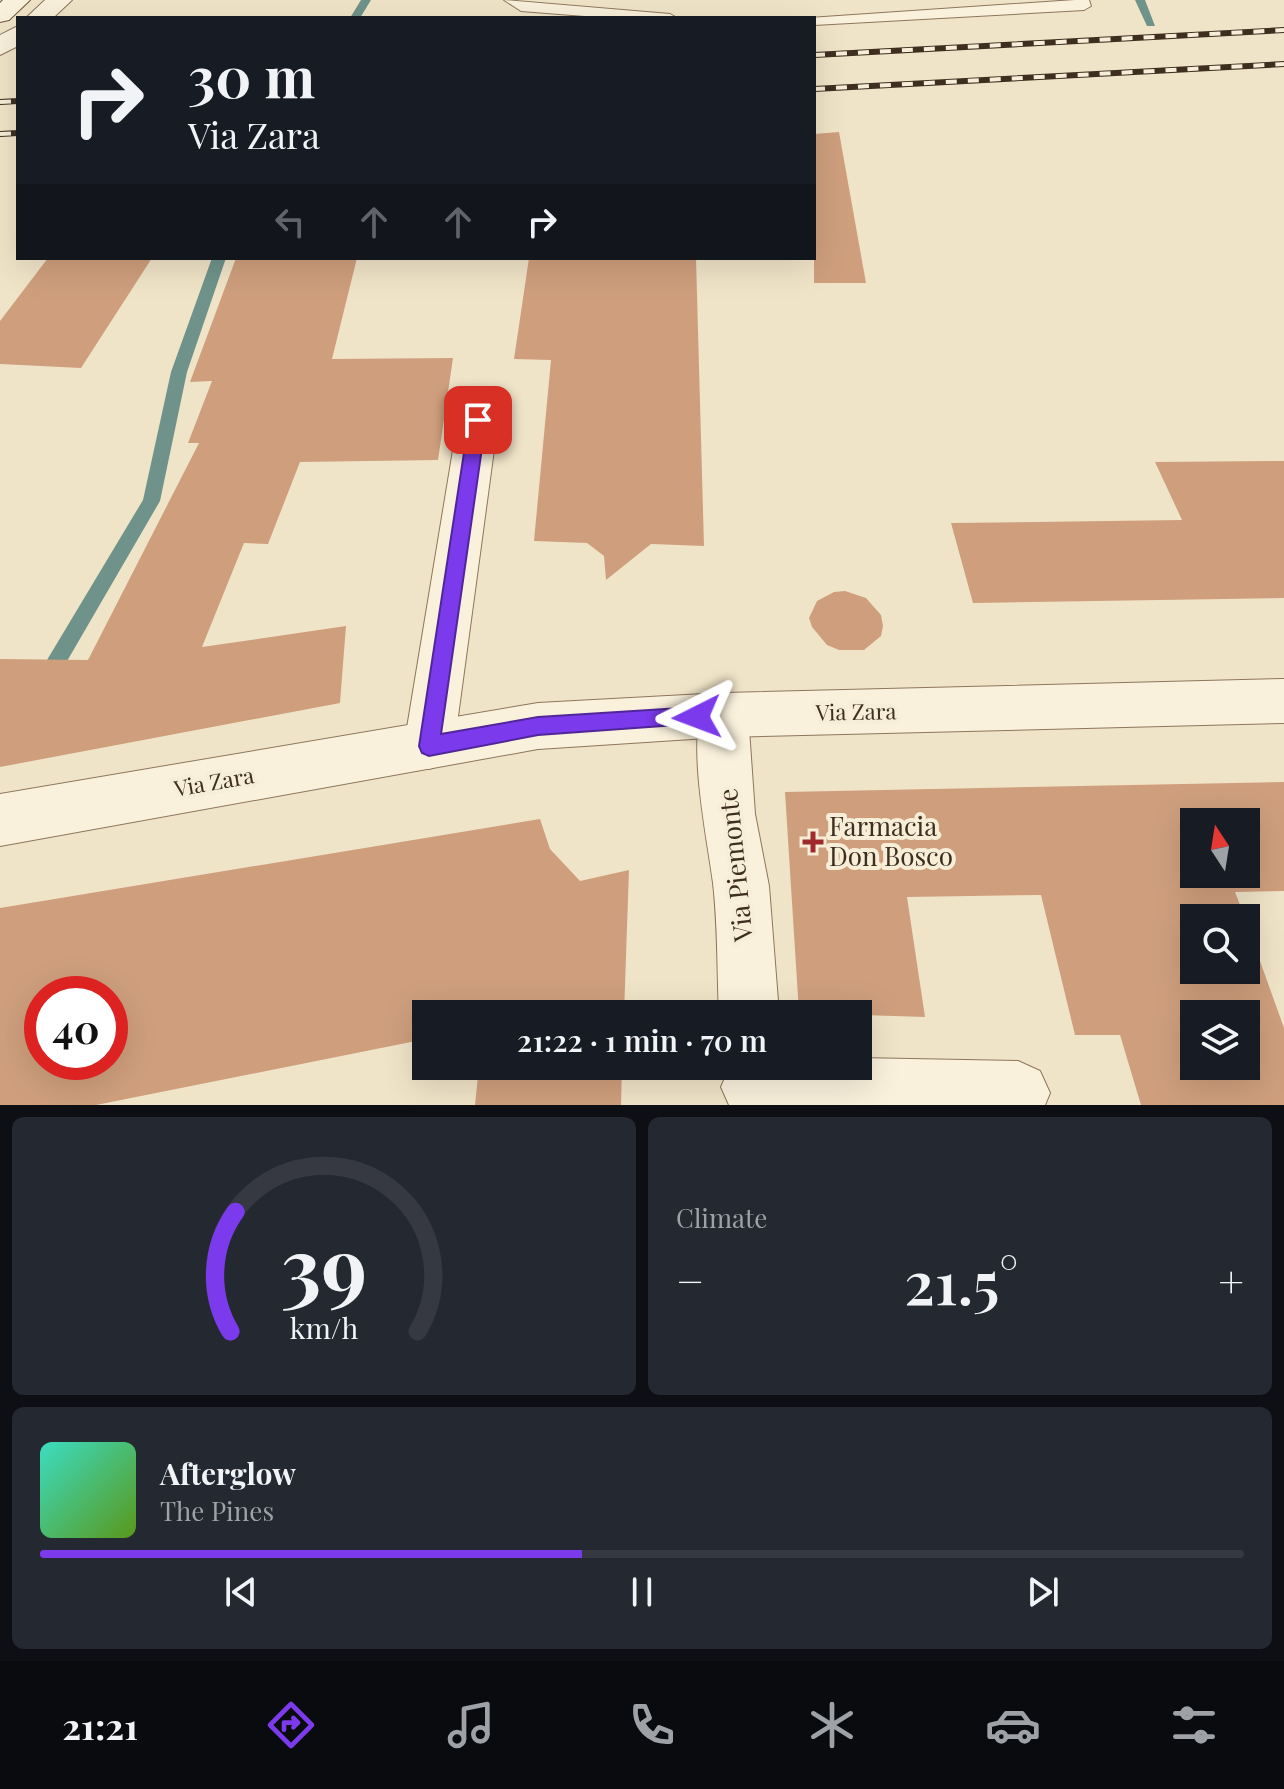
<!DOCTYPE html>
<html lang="en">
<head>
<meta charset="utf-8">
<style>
  body { margin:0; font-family:"Playfair Display",serif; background:#242831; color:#f1f3f6; height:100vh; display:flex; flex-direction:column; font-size:30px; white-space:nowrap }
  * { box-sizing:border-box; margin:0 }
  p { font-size:26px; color:#9ea1a6 }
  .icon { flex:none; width:44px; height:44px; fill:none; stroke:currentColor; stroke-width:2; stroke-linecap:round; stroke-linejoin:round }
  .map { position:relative; height:1105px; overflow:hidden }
  .panel { display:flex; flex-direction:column; gap:12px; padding:12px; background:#0d0f14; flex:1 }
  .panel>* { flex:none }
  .hud { position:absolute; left:16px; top:16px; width:800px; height:244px; border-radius:0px; box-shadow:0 8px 32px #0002; background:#171b24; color:#f1f3f6; overflow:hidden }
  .needle { width:52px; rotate:348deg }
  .tools { position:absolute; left:1180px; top:808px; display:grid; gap:16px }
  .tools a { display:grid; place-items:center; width:80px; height:80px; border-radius:0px; background:#171b24; box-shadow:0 8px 32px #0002; font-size:40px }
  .speed { position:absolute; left:24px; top:976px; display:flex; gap:16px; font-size:40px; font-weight:700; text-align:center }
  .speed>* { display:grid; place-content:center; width:104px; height:104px; border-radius:50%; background:#171b24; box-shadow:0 8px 32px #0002; line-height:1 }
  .speed .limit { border:12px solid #d22; background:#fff; color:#111 }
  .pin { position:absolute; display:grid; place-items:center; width:68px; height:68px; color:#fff; margin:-34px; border-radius:16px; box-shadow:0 4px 12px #0006 }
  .me { position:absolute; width:88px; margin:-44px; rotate:267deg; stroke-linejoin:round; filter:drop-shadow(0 0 6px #0008) }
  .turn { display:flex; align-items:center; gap:28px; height:168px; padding:0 40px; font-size:36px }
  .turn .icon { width:104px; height:104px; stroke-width:2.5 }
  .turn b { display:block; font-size:56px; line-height:68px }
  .lanes { display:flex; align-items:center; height:76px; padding:0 40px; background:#0003; justify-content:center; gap:40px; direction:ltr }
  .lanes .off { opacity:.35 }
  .big { font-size:60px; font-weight:600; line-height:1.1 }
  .panel .tile { flex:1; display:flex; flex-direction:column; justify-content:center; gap:12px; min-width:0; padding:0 28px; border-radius:12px; background:#242831 }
  .panel .dial { align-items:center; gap:0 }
  .dial svg { height:208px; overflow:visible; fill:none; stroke:#363941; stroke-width:7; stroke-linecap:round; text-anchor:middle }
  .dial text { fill:#f1f3f6; stroke:none }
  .song { display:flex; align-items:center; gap:24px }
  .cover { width:96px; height:96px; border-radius:12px; background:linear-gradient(135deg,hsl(170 70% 55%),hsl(90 70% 35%)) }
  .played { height:8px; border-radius:4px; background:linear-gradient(90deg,#7c3aed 45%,#363941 45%) }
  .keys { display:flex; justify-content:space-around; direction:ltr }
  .heat { display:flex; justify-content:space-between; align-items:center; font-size:44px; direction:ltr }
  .panel .tiles { flex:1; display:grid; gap:12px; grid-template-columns:1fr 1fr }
  .tile:last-child { grid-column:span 2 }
  .trip { position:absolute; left:412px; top:1000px; width:460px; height:80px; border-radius:0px; background:#171b24; box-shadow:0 8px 32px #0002; font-weight:600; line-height:80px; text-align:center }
  .tabs { display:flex; height:128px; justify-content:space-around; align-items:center; background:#090b0e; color:#9ea1a6 }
  .tabs .icon { width:56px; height:56px }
  .tabs .active { color:#7c3aed }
  .tabs b { font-size:36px; color:#f1f3f6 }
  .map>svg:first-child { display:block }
</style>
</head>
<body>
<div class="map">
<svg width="1284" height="1105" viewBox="0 0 1284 1105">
  <rect width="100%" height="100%" fill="#f0e4c8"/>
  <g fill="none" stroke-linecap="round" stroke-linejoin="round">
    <path fill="#6f938a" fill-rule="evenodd" d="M361 0H371L360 18H350Z
      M1135 0H1145L1155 26H1147Z
      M212 258H226L187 372 160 501 52 687 45 690 38 687 35 681 38 675 143 500 171 372Z"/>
  </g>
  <path fill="#cf9f7d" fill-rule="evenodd" d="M839 132 866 283H814V134Z
    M48 258H152L81 368 0 364V321Z
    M236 258H357L332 359 453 358 438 460 300 462 268 544 244 543 202 647 346 626 340 703 0 767V659L88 660 199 443H188L212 381 190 382Z
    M529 258H696L704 546 651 544 606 580 604 556 587 543 534 541 551 360 514 359Z
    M1284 461V598L973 603 951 523 1182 520 1155 462Z
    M845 591 866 598 881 615 883 626 881 636 864 650H839L827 645 812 627 809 618 817 601 834 592Z
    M1284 782V891L1235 892 1245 918H1194V970H1246V922L1284 1028V1105H1141L1120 1035H1075L1041 895 907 897 925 1017 799 1013 785 792ZM1194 822H1246V874H1194ZM1194 1014H1246V1066H1194Z
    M540 819 550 849 580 881 629 870 624 1014H426V1039L96 1105H0V908ZM42 994H110V1062H42Z
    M479 1066H622L621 1105H475Z"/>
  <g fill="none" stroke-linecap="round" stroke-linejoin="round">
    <g stroke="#8d765c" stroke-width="2">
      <path id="service" d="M504 0 670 14 677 18H610L521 11Z
        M1075 0H1089L1091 6 1084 10 814 25V18H809Z"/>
    </g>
    <g stroke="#8d765c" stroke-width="2">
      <path id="minor" d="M45 0H72L53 18H26Z
        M18 26V46L0 55V35Z
        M478 406 492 410 498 420 454 746 447 763 429 769 411 763 404 746 458 420 464 410Z
        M723 693 741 699 748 715 755 814 769 886 779 1014H719C717 971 718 926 713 883 707 837 686 740 705 699Z
        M858 1058 1018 1061 1040 1071 1050 1093 1045 1105H729L721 1087 730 1066H858Z"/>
    </g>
    <g stroke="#8d765c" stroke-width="2">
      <path id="tertiary" d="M1284 679V723L723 737 538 749 0 846V794L538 703 723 693Z"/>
    </g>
    <g stroke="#6f573f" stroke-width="2">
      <path id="secondary" d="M3 0H30L9 20 0 22V3Z"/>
    </g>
    <use href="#service" fill="#faf1dc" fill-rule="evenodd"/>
    <use href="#minor" fill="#faf1dc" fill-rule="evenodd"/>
    <use href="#tertiary" fill="#faf1dc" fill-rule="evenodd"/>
    <use href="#secondary" fill="#faf1dc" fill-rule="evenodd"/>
    <g stroke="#3d2e20" stroke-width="6">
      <path id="rail" d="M814 55 1284 30
        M814 89 1284 64
        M0 102 18 101
        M0 134 18 133"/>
    </g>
    <use href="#rail" stroke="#f7eed8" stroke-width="4" stroke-dasharray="11" stroke-linecap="butt"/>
  </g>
  <path fill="#7c3aed" stroke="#51269a" stroke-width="2" d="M478 414 486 420 441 734 538 717 697 707 704 710 707 717 704 723 538 735 429 756 422 753 419 746 469 420Z"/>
  <path fill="#9e2a2b" stroke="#f7eed8" stroke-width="3" d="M809 830h8v8h8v8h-8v8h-8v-8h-8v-8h8z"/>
  <g text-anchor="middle" stroke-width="8" stroke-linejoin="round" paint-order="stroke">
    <g font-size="22" fill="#3d2e20" stroke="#f7eed8">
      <text transform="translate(856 712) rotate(-1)" y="8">Via Zara</text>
      <text transform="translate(214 782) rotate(-10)" y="8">Via Zara</text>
    </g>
    <g font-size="26" fill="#3d2e20" stroke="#f7eed8" text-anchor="start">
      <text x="829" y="836">Farmacia<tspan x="829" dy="30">Don Bosco</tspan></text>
    </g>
    <g font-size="26" fill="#3d2e20" stroke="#f7eed8">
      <text transform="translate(736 865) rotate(-96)" y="9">Via Piemonte</text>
    </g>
  </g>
</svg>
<div class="tools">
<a><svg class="needle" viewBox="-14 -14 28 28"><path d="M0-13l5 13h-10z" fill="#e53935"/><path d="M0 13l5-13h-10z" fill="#9ea1a6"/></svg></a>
<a><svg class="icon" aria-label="search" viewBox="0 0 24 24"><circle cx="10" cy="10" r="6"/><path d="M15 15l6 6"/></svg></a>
<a><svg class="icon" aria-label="layers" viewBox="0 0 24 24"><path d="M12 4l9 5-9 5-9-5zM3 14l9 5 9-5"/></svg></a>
</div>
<div class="speed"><div class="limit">40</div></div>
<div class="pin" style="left:478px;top:420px;background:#d93025"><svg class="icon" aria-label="arrive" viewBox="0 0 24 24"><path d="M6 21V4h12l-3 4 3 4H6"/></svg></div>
<svg class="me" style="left:697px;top:717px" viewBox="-20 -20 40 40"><path d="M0-17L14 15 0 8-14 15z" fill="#7c3aed" stroke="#fff" stroke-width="4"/></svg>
<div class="trip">21:22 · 1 min · 70 m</div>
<div class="hud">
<div class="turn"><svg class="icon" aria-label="right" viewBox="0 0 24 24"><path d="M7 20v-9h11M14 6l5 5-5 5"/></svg><div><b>30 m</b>Via Zara</div></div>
<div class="lanes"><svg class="icon off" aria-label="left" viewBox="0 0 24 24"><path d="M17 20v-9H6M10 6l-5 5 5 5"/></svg><svg class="icon off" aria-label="ahead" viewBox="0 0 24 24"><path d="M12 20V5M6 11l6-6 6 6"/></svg><svg class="icon off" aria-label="ahead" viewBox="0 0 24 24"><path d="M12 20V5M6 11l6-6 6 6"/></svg><svg class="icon" aria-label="right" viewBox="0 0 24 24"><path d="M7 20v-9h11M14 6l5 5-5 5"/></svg></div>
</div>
</div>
<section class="panel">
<div class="tiles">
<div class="tile dial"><svg viewBox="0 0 100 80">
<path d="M14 69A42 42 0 1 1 86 69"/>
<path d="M14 69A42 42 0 0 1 16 23" stroke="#7c3aed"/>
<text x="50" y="56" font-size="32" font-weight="700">39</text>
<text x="50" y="72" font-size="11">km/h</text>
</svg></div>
<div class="tile"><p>Climate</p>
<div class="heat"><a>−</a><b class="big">21.5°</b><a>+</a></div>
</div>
<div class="tile">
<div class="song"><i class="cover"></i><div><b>Afterglow</b><p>The Pines</p></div></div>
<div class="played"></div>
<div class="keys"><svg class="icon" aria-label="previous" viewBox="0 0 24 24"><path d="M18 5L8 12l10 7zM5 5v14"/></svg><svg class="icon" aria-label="pause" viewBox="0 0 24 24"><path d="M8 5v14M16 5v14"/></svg><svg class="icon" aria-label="next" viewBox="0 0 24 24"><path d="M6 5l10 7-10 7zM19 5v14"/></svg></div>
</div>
</div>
</section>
<nav class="tabs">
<b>21:21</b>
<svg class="icon active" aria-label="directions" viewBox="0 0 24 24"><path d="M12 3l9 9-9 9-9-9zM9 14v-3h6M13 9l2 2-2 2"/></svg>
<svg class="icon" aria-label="music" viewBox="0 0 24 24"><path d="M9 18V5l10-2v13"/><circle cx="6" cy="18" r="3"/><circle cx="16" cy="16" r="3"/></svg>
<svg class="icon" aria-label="phone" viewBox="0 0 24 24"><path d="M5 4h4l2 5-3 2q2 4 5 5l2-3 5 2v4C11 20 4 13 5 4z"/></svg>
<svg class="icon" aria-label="climate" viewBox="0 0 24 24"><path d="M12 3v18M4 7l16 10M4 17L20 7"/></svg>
<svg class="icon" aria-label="car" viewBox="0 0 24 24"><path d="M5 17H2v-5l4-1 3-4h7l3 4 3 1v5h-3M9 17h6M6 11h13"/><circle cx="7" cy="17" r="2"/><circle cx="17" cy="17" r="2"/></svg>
<svg class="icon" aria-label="filters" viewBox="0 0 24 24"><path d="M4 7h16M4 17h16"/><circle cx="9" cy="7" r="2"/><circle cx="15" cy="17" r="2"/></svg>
</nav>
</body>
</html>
